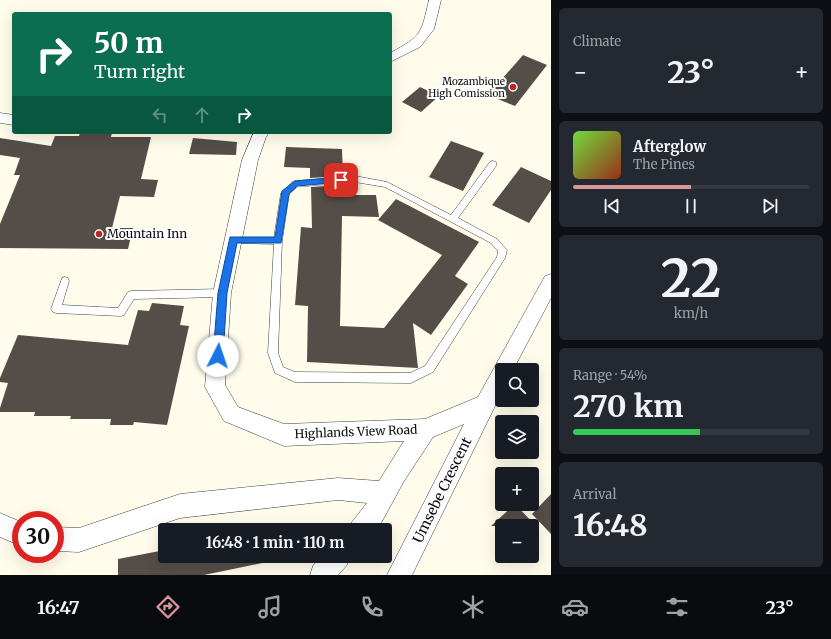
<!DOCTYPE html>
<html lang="en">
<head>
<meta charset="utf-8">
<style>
  body { margin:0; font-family:Merriweather,serif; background:#242831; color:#f1f3f6; height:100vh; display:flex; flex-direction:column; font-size:15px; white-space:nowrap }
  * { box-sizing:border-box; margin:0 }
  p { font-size:13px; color:#9ea1a6 }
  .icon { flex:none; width:22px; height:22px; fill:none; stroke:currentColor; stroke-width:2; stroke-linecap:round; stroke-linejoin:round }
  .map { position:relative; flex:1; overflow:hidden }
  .sheet { display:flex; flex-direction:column; gap:8px; padding:8px; background:#0d0f14; width:280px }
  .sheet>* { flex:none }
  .guide { position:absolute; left:12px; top:12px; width:380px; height:122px; border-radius:4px; box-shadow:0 4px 16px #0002; background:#0b6e4f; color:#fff; overflow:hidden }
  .fabs { position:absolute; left:495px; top:363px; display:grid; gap:8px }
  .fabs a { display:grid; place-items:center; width:44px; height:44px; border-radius:4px; background:#171b24; box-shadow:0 4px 16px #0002; font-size:20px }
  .speed { position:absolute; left:12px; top:511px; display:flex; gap:8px; font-size:20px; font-weight:700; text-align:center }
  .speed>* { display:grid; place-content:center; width:52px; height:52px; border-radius:50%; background:#171b24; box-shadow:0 4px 16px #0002; line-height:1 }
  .speed .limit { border:6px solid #d22; background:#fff; color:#111 }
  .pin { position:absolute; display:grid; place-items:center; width:34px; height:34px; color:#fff; margin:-17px; border-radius:8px; box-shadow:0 2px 6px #0006 }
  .me { position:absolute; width:44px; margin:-22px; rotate:4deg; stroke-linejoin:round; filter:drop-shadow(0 0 3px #0008) }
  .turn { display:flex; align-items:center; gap:14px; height:84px; padding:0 16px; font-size:18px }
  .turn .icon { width:52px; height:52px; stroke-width:2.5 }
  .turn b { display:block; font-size:28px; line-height:34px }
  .lanes { display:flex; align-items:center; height:38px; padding:0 16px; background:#0003; justify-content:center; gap:20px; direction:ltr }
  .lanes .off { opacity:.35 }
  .big { font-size:30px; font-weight:700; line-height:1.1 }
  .sheet .widget { flex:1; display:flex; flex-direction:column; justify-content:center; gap:6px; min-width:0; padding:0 14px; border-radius:6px; background:#242831 }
  .sheet .dial { align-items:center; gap:0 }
  .dial b { font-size:52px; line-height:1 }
  .song { display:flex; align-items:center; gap:12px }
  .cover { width:48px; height:48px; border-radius:6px; background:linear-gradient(135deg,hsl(100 70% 55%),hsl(10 70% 35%)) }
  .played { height:4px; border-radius:2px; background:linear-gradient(90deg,#d99698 50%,#363941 50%) }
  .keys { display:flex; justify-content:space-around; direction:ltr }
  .heat { display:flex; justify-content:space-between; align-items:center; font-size:22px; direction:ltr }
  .charge { height:6px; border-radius:3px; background:linear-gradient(90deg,#34c759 54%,#363941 0) }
  .trip { position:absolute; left:158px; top:523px; width:234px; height:40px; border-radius:4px; background:#171b24; box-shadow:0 4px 16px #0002; font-weight:700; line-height:40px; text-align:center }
  .tabs { display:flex; height:64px; justify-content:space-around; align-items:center; background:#090b0e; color:#9ea1a6 }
  .tabs .icon { width:28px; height:28px }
  .tabs .selected { color:#d99698 }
  .tabs b { font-size:18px; color:#f1f3f6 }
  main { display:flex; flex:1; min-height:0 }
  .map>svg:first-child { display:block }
</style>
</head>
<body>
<main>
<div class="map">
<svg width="551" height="575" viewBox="0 0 551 575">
  <rect width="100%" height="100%" fill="#fffceb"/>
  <path fill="#554d48" d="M523 55 547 65 515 106 488 95Z
    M420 87 439 96 421 112 402 102Z
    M80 133H112L111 137H151L141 179 158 180 154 197 120 196 112 228H133L128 249 0 248V224L20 175H14L20 158 0 155V138L51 146 55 136H79Z
    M193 138 237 142 236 155 189 154Z
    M451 141 484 153 463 191 429 177Z
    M286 147 342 149 343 176 310 178V168L284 167Z
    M521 167 551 181V190L529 223 492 205Z
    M343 185V195H376L379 217 342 216 340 326 384 328 442 255 378 220 396 199 479 242 455 276 468 284 431 335 413 323 418 368 307 362 308 306 295 305 301 227 312 228 311 187Z
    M152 303 184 306 180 325 189 326 167 425 134 422 133 425H110L111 419H70L71 416H34L35 412H0V408L8 383 0 382V378L18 335 128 345 138 310 149 311Z
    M551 494V534L532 514Z
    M515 504 536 526H491Z
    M165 550V556H271L272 561 204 575H118V559Z"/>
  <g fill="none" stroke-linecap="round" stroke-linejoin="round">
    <g stroke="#3f3f3f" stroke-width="1">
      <path id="service" d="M493 161 496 162V166L458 218 497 239 507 250 505 258 433 372 411 383 295 382 275 373 268 353 274 244 233 243 230 242 229 240 230 238H274L281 193 292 182 295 181 355 176 387 182 451 215 490 162ZM355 182 385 187 491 243 498 251 497 257 425 366 410 373 295 372 283 367 278 353 282 241 289 194 297 187Z
        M65 277 68 278 69 281 62 305 118 308 128 292 131 291 222 289 225 290 227 293 225 296 222 297 134 299 124 315 121 316 56 313 53 312 51 309 61 281 62 278Z"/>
    </g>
    <g stroke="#3f3f3f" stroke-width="1">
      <path id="minor" d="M429 0H441L434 29 420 47 390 62V53C422 36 421 34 429 0Z
        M0 113 14 115V125L0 123Z
        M254 132H269L266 137 258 160 231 293 225 385 238 407 284 424 425 419 478 397 545 276 551 274V298L513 370H502V392L412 575H387L464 424 433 437 404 481 380 525 376 530H348L352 522 367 503 338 500 180 518 79 552 55 551V527L79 528 180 494 338 478 379 481 404 441 284 446 224 421 205 387 213 293 242 160Z
        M0 513 21 522V546L0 537Z
        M322 556H350L347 565 338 575H310L313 566Z"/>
    </g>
    <use href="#service" fill="#fff" fill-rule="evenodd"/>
    <use href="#minor" fill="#fff" fill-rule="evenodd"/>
  </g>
  <path fill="#1a73e8" stroke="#114b97" d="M341 177 345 180 343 182 297 186 289 194 281 243H237L227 293 223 356 221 359 218 360 214 359 213 356 218 293 230 237H275L282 191 295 181Z"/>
  <g fill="#bc2425" stroke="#fff" stroke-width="1.5">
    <circle cx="513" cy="87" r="4"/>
    <circle cx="99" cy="234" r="4"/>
  </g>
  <g text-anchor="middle" stroke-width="4" stroke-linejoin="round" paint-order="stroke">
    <g font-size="10" fill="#0c0c0c" stroke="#fff" text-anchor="end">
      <text x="505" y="85">Mozambique<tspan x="505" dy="12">High Comission</tspan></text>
    </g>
    <g font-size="12" fill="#0c0c0c" stroke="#fff" text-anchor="start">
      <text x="107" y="238">Mountain Inn</text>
    </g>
    <g font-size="12" fill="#0c0c0c" stroke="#fff">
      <text transform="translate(356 432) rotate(-2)" y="4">Highlands View Road</text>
    </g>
    <g font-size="14" fill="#0c0c0c" stroke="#fff">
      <text transform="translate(442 490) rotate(-64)" y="5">Umsebe Crescent</text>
    </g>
  </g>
</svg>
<div class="fabs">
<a><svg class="icon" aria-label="search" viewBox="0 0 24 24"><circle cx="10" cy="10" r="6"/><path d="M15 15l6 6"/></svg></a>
<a><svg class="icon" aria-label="layers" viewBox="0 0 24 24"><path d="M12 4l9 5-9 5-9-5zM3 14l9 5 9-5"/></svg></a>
<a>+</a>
<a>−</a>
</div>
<div class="speed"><div class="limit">30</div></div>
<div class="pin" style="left:341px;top:180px;background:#d93025"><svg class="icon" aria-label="arrive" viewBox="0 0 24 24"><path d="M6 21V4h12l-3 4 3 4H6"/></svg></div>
<svg class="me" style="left:218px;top:356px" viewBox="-20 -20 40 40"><circle r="19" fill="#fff"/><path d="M0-13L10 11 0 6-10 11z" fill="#1a73e8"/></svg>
<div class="trip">16:48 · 1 min · 110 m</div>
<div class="guide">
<div class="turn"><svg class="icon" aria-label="right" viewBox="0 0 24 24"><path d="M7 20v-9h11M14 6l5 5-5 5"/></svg><div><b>50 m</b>Turn right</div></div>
<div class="lanes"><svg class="icon off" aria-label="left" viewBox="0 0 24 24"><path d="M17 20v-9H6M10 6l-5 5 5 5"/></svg><svg class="icon off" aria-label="ahead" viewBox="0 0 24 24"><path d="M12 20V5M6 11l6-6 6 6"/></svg><svg class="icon" aria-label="right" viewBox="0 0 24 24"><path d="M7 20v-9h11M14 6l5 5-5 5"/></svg></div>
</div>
</div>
<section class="sheet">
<div class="widget"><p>Climate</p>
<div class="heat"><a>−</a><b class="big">23°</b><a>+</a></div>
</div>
<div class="widget">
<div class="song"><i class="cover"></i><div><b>Afterglow</b><p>The Pines</p></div></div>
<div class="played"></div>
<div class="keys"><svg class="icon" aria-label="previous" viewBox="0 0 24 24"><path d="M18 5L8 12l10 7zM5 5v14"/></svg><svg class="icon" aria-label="pause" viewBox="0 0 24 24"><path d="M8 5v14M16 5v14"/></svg><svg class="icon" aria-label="next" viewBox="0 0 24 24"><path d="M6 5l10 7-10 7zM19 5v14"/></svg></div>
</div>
<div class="widget dial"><b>22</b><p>km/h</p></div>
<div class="widget"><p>Range · 54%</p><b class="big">270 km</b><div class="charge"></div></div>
<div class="widget"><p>Arrival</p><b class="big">16:48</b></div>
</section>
</main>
<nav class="tabs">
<b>16:47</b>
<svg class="icon selected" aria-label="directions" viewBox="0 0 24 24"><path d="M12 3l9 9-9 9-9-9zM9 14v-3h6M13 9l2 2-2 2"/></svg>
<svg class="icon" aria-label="music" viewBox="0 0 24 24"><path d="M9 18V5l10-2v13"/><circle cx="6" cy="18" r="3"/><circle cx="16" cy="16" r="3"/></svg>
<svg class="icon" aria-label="phone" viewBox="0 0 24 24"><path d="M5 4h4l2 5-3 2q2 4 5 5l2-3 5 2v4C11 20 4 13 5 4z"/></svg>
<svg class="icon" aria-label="climate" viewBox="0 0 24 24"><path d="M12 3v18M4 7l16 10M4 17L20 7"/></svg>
<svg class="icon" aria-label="car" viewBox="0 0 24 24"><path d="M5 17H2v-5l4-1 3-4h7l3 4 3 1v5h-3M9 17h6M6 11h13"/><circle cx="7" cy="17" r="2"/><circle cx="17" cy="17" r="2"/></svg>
<svg class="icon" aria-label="filters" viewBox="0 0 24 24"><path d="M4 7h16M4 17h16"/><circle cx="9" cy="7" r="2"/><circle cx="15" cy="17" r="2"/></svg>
<b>23°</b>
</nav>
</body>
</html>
